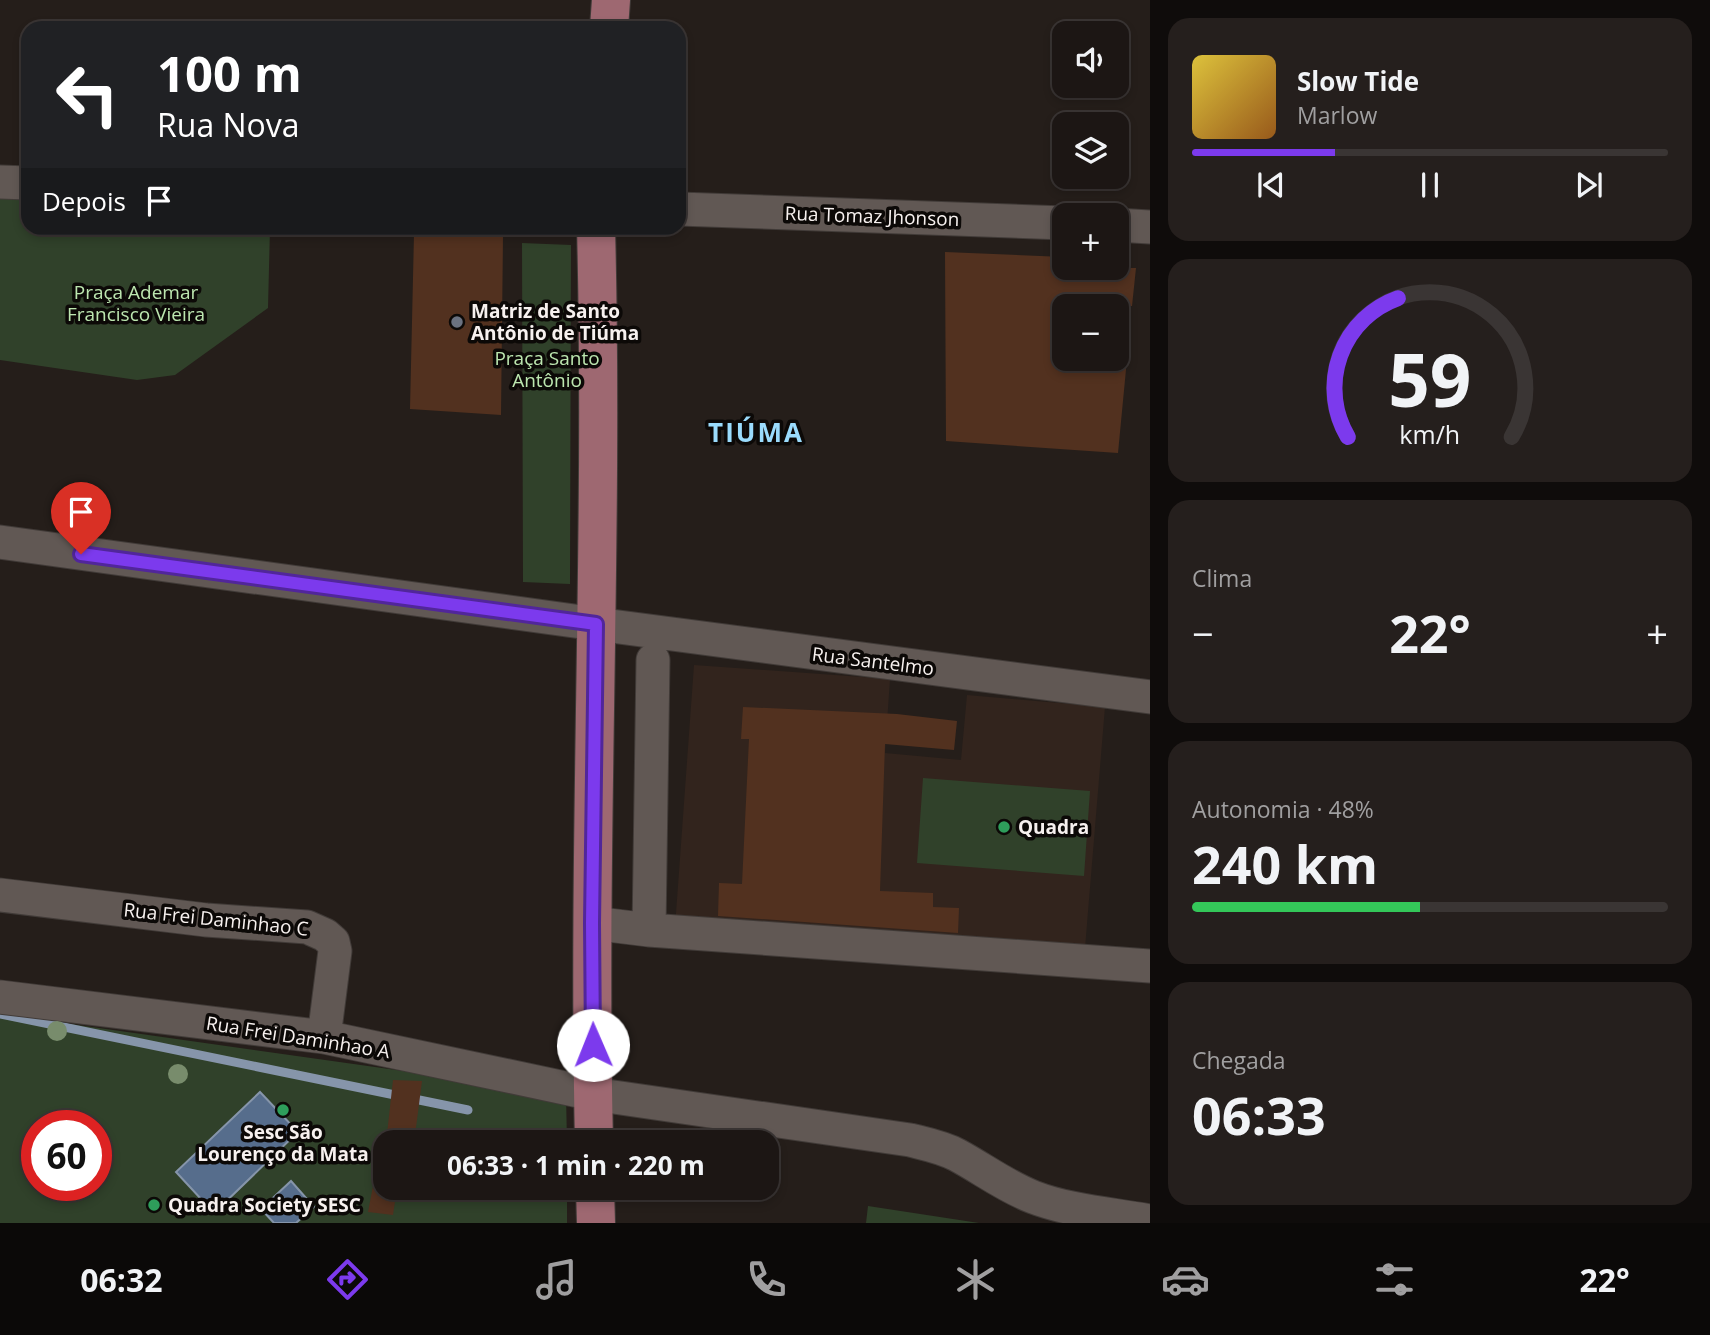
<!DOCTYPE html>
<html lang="pt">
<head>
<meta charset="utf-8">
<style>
  body { margin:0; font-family:"Open Sans",sans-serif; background:#251f1d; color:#f1f3f6; height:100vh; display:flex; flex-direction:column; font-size:26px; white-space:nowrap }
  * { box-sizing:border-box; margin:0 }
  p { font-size:23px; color:#a09fa0 }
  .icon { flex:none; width:38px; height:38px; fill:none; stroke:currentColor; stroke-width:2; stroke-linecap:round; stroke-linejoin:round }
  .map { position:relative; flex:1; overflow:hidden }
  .side { display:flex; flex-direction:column; gap:18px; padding:18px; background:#0f0c0b; width:560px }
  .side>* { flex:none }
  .guide { position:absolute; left:21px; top:21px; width:665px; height:214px; border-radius:21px; box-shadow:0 4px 10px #0003,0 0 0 2px #3a3534; background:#202124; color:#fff; overflow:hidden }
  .controls { position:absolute; left:1052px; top:21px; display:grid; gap:14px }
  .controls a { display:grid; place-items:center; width:77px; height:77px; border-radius:14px; background:#1c1614; box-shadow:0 4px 10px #0003,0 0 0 2px #3a3534; font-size:35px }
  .speed { position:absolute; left:21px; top:1110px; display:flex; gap:14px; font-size:35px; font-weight:700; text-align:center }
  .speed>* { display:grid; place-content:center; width:91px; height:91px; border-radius:50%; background:#1c1614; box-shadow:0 4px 10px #0003,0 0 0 2px #3a3534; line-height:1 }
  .speed .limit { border:10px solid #d22; background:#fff; color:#111 }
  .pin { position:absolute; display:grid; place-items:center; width:60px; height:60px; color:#fff; margin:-72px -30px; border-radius:50% 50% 50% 0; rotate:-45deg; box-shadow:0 0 7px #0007 }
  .pin .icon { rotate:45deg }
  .me { position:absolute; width:77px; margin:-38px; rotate:359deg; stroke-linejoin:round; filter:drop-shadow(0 0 5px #0008) }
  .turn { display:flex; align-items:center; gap:24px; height:147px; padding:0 21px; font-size:32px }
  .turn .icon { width:91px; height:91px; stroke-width:2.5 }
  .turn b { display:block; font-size:49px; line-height:60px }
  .then { display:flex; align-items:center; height:66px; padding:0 21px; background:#0003; gap:14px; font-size:26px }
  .big { font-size:52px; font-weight:700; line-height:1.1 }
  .side .tile { flex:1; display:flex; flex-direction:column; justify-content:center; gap:10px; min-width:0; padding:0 24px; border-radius:21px; background:#251f1d }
  .side .dial { align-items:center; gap:0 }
  .dial svg { height:182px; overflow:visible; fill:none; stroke:#3a3534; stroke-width:7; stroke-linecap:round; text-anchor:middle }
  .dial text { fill:#f1f3f6; stroke:none }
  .song { display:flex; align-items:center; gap:21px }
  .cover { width:84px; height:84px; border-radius:10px; background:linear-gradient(135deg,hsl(50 70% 55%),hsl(30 70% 35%)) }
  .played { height:7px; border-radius:4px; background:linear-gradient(90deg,#7c3aed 30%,#3a3534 30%) }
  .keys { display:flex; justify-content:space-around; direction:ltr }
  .heat { display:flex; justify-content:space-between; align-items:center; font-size:38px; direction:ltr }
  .charge { height:10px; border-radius:5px; background:linear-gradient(90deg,#34c759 48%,#3a3534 0) }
  .trip { position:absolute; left:373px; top:1130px; width:406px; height:70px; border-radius:21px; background:#1c1614; box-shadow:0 4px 10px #0003,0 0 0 2px #3a3534; font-weight:700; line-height:70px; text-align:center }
  .dock { display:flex; height:112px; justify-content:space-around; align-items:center; background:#0b0908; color:#a09fa0 }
  .dock .icon { width:49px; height:49px }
  .dock .on { color:#7c3aed }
  .dock b { font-size:32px; color:#f1f3f6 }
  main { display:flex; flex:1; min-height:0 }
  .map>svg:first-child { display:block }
</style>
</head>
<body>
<main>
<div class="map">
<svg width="1150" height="1223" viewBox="0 0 1150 1223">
  <rect width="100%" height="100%" fill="#251e1a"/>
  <path fill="#32241d" d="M694 665 890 679 885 753 961 760 967 695 1105 707 1084 960 675 927Z"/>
  <path fill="#30412a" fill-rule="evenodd" d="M0 195 28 197V228H270L268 308 175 375 137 380 0 360Z
    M522 243 571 245 570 584 523 582Z
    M923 778 1090 791 1084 876 917 863Z
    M0 1014 566 1094 567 1143H385V1188H567V1223H0ZM37 1125H96V1185H37Z
    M868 1206 979 1223H866Z"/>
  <path fill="#566d8c" stroke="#8695aa" stroke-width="2" d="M260 1092 298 1132 214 1213 176 1172Z
    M291 1181 314 1207 296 1223H274L261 1209Z"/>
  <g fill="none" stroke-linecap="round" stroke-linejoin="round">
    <path stroke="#8695aa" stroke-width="9" d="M0 1014 468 1110"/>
  </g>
  <path fill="#52311f" d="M414 234 503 236 501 415 410 409Z
    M945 252 1064 257V268H1136L1132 306H1064V359H1127L1118 453 946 441Z
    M743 707 897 714 957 721 954 750 885 744 880 891 933 893V907L959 908 958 933 718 916 719 883 742 884 749 739H741Z
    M393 1080 422 1081 414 1143H386Z
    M373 1186 397 1188 393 1215 368 1212Z"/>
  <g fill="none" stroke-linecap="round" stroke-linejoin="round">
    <g stroke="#413b38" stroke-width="35">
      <path id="minor" d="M0 182 28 183
        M679 209 1064 223
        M1116 225 1150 227
        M0 542 596 624 1150 697
        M0 895 206 920 307 927 325 935 333 942 335 951 324 1037
        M592 923 649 930 1150 966
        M649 930 653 660
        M0 997 324 1037 593 1094 910 1140C926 1144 942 1147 957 1155 983 1169 1005 1186 1033 1197 1069 1211 1112 1214 1150 1221"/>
    </g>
    <g stroke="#413b38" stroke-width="40">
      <path id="major" d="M609 28 611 0
        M594 1143C587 838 604 533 596 228
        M595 1188 596 1223"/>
    </g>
    <use href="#minor" stroke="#615854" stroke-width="33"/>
    <use href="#major" stroke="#9e6871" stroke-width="38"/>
  </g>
  <g fill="#788c6c">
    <circle cx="57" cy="1031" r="10"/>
    <circle cx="178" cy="1074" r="10"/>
  </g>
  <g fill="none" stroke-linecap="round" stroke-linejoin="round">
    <g stroke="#51269a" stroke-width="18">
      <path id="route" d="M81 554 596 624 592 923 593 1045"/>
    </g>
    <use href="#route" stroke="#7c3aed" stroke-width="12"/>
  </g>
  <circle fill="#6b7280" stroke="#0c0907" stroke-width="2.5" cx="457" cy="322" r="7"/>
  <g fill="#2e9e5b" stroke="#0c0907" stroke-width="2.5">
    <circle cx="1004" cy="827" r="7"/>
    <circle cx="283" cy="1110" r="7"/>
    <circle cx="154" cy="1205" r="7"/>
  </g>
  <g text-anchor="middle" stroke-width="7" stroke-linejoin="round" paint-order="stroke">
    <g font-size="19" fill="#f7f1ef" stroke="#0c0907">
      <text transform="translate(872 216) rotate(2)" y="7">Rua Tomaz Jhonson</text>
      <text transform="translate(873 661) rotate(7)" y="7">Rua Santelmo</text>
      <text transform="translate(216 919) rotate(6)" y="7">Rua Frei Daminhao C</text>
      <text transform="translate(298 1037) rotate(9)" y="7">Rua Frei Daminhao A</text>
    </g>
    <g font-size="19" fill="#bce6af" stroke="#0c0907">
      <text x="136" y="299">Praça Ademar<tspan x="136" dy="22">Francisco Vieira</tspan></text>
      <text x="547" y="365">Praça Santo<tspan x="547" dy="22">Antônio</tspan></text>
    </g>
    <g font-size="19" font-weight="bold" fill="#f7f1ef" stroke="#0c0907" text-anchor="start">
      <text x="471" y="318">Matriz de Santo<tspan x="471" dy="22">Antônio de Tiúma</tspan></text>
      <text x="1018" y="834">Quadra</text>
      <text x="283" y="1139" text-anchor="middle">Sesc São<tspan x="283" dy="22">Lourenço da Mata</tspan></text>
      <text x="168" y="1212">Quadra Society SESC</text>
    </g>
    <g font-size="26" font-weight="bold" letter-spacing="2" fill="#9adbfc" stroke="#0c0907">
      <text x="756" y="442">TIÚMA</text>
    </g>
  </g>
</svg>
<div class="controls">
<a><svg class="icon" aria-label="sound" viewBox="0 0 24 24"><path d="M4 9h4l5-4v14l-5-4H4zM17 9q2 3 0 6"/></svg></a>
<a><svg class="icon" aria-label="layers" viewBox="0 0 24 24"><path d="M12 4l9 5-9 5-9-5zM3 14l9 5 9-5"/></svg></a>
<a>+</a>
<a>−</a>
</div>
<div class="speed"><div class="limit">60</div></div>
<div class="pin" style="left:81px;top:554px;background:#d93025"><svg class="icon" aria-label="arrive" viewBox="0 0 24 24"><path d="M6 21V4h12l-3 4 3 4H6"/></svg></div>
<svg class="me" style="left:593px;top:1045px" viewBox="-20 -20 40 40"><circle r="19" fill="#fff"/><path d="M0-13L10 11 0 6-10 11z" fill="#7c3aed"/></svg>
<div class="trip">06:33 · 1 min · 220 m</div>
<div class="guide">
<div class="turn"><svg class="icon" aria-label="left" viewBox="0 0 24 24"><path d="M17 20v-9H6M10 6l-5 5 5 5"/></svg><div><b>100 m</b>Rua Nova</div></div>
<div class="then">Depois<svg class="icon" aria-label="arrive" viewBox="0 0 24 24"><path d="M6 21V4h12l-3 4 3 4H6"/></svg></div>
</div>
</div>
<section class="side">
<div class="tile">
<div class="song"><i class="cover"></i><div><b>Slow Tide</b><p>Marlow</p></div></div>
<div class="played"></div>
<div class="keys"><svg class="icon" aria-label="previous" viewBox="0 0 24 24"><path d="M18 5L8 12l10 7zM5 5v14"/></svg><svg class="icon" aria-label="pause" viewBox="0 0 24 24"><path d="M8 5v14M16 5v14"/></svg><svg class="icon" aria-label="next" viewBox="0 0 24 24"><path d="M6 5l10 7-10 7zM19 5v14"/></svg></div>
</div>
<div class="tile dial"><svg viewBox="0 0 100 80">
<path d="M14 69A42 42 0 1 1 86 69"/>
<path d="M14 69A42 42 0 0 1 36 8" stroke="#7c3aed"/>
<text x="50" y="56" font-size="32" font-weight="700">59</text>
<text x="50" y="72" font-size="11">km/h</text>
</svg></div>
<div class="tile"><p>Clima</p>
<div class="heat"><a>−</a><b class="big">22°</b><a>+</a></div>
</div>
<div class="tile"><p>Autonomia · 48%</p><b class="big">240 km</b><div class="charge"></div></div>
<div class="tile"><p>Chegada</p><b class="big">06:33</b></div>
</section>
</main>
<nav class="dock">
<b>06:32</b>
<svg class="icon on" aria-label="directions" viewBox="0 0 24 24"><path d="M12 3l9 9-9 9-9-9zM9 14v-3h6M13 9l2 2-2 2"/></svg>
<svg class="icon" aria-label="music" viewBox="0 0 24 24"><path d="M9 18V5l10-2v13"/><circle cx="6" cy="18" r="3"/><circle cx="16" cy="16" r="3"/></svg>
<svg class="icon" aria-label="phone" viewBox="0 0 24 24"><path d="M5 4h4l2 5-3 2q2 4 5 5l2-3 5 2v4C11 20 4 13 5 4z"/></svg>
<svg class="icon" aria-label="climate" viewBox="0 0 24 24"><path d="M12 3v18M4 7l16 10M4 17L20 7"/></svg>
<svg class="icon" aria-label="car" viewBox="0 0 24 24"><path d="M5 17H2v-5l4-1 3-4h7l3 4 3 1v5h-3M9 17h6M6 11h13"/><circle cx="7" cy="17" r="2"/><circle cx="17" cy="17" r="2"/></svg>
<svg class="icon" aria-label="filters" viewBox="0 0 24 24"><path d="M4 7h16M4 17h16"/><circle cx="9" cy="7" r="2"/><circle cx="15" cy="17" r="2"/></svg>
<b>22°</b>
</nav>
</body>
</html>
